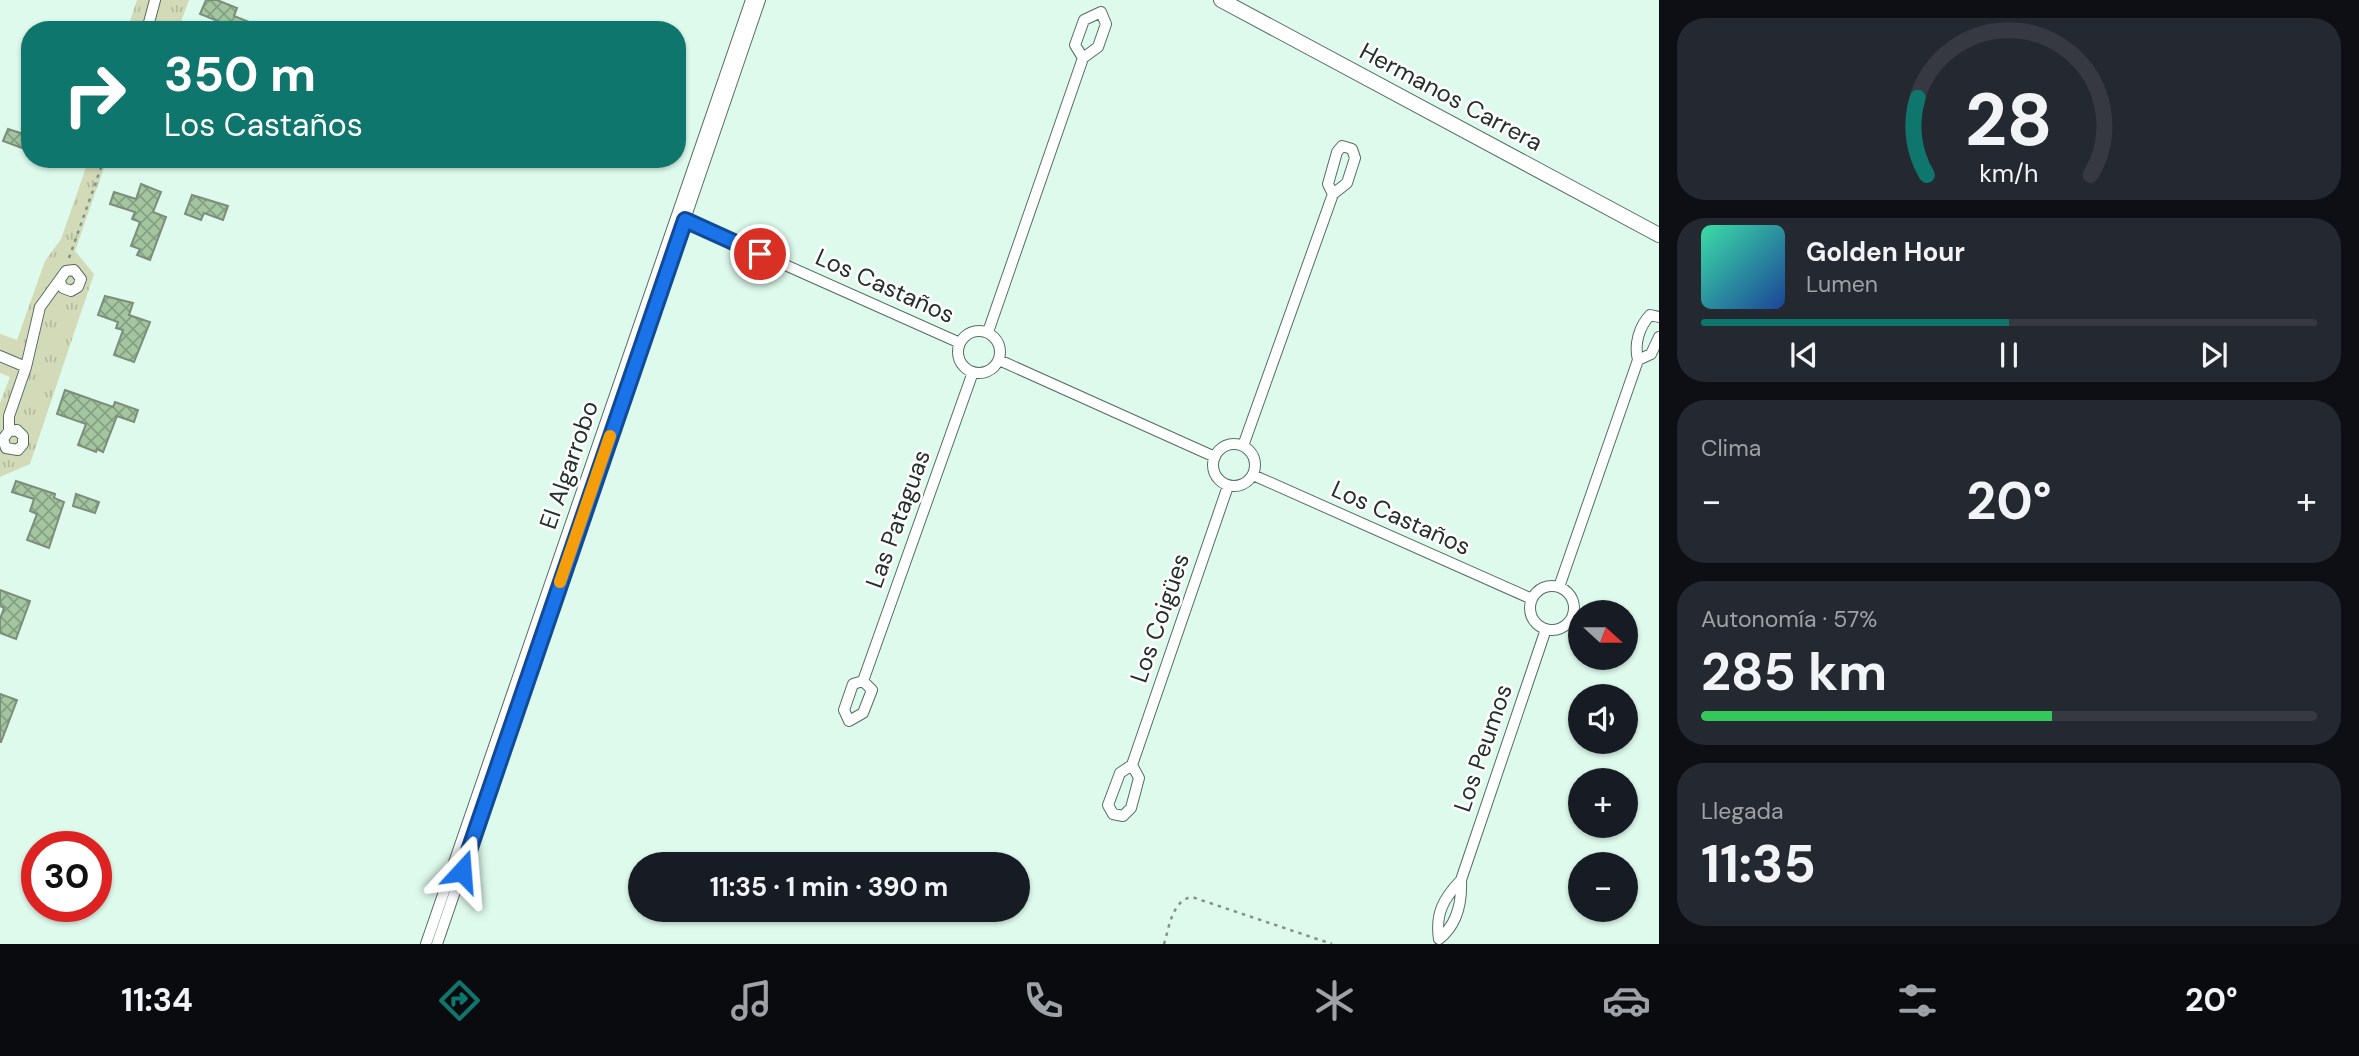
<!DOCTYPE html>
<html lang="es">
<head>
<meta charset="utf-8">
<style>
  body { margin:0; font-family:"DM Sans",sans-serif; background:#242831; color:#f1f3f6; height:100vh; display:flex; flex-direction:column; font-size:26px; white-space:nowrap }
  * { box-sizing:border-box; margin:0 }
  p { font-size:23px; color:#9ea1a6 }
  .icon { flex:none; width:38px; height:38px; fill:none; stroke:currentColor; stroke-width:2; stroke-linecap:round; stroke-linejoin:round }
  .map { position:relative; flex:1; overflow:hidden }
  .sheet { display:flex; flex-direction:column; gap:18px; padding:18px; background:#0d0f14; width:700px }
  .sheet>* { flex:none }
  .banner { position:absolute; left:21px; top:21px; width:665px; height:147px; border-radius:28px; box-shadow:0 2px 5px #0004; background:#0f766e; color:#fff; overflow:hidden }
  .needle { width:46px; rotate:111deg }
  .tools { position:absolute; left:1568px; top:600px; display:grid; gap:14px }
  .tools a { display:grid; place-items:center; width:70px; height:70px; border-radius:50%; background:#171b24; box-shadow:0 2px 5px #0004; font-size:35px }
  .speed { position:absolute; left:21px; top:831px; display:flex; gap:14px; font-size:35px; font-weight:700; text-align:center }
  .speed>* { display:grid; place-content:center; width:91px; height:91px; border-radius:50%; background:#171b24; box-shadow:0 2px 5px #0004; line-height:1 }
  .speed .limit { border:10px solid #d22; background:#fff; color:#111 }
  .pin { position:absolute; display:grid; place-items:center; width:60px; height:60px; color:#fff; margin:-30px; border:4px solid #fff; border-radius:50%; box-shadow:0 2px 7px #0007 }
  .me { position:absolute; width:77px; margin:-38px; rotate:19deg; stroke-linejoin:round; filter:drop-shadow(0 0 5px #0008) }
  .turn { display:flex; align-items:center; gap:24px; height:147px; padding:0 28px; font-size:32px }
  .turn .icon { width:91px; height:91px; stroke-width:2.5 }
  .turn b { display:block; font-size:49px; line-height:60px }
  .big { font-size:52px; font-weight:700; line-height:1.1 }
  .sheet .widget { flex:1; display:flex; flex-direction:column; justify-content:center; gap:10px; min-width:0; padding:0 24px; border-radius:28px; background:#242831 }
  .sheet .dial { align-items:center; gap:0 }
  .dial svg { height:182px; overflow:visible; fill:none; stroke:#363941; stroke-width:7; stroke-linecap:round; text-anchor:middle }
  .dial text { fill:#f1f3f6; stroke:none }
  .song { display:flex; align-items:center; gap:21px }
  .cover { width:84px; height:84px; border-radius:10px; background:linear-gradient(135deg,hsl(160 70% 55%),hsl(220 70% 35%)) }
  .played { height:7px; border-radius:4px; background:linear-gradient(90deg,#0f766e 50%,#363941 50%) }
  .keys { display:flex; justify-content:space-around; direction:ltr }
  .heat { display:flex; justify-content:space-between; align-items:center; font-size:38px; direction:ltr }
  .charge { height:10px; border-radius:5px; background:linear-gradient(90deg,#34c759 57%,#363941 0) }
  .trip { position:absolute; left:628px; top:852px; width:402px; height:70px; border-radius:35px; background:#171b24; box-shadow:0 2px 5px #0004; font-weight:700; line-height:70px; text-align:center }
  .menu { display:flex; height:112px; justify-content:space-around; align-items:center; background:#090b0e; color:#9ea1a6 }
  .menu .icon { width:49px; height:49px }
  .menu .on { color:#0f766e }
  .menu b { font-size:32px; color:#f1f3f6 }
  main { display:flex; flex:1; min-height:0 }
  .map>svg:first-child { display:block }
</style>
</head>
<body>
<main>
<div class="map">
<svg width="1659" height="944" viewBox="0 0 1659 944">
  <defs>
    <pattern id="grass-tufts" width="24" height="20" patternUnits="userSpaceOnUse" patternTransform="scale(1.75)"><rect width="24" height="20" fill="#d2dab8"/><path d="M3 7l-1-3M5 7V3M7 7l1-3M15 17l-1-3M17 17v-4M19 17l1-3" fill="none" stroke="#b4bb9e"/></pattern>
    <pattern id="building-cross-hatch" width="8" height="8" patternUnits="userSpaceOnUse" patternTransform="scale(1.75)"><rect width="8" height="8" fill="#a3c5a0"/><path d="M0 0l8 8M0 8l8-8" fill="none" stroke="#85a083"/></pattern>
  </defs>
  <rect width="100%" height="100%" fill="#defaed"/>
  <path fill="url(#grass-tufts)" d="M137 0H189L178 30H127Z
    M89 159H107L75 251 94 274 30 464 0 477V403L10 377 0 373V334L17 340 45 261 61 239Z"/>
  <path fill="url(#building-cross-hatch)" stroke="#7c8d7a" stroke-width="2" d="M206 0H217L237 8 234 16 269 30H221L223 23 200 14Z
    M8 129 30 136V151L3 141Z
    M141 184 161 192 153 212 166 217 150 260 137 255 140 249 131 246 140 222 132 219 135 212 110 204 114 192 136 199Z
    M192 195 228 206 223 220 204 213 201 220 185 214Z
    M105 296 133 303 129 315 150 322 134 362 114 355 123 330 116 328 118 322 98 315Z
    M65 390 113 407 115 402 138 410 134 422 117 416 103 452 97 449 96 452 78 445 86 424 57 414Z
    M16 481 55 494 54 498 64 502 49 548 27 540 37 514 30 511 34 499 12 492Z
    M76 494 99 502 95 513 73 506Z
    M0 590 30 601 16 639 0 633V619L4 608 0 606Z
    M0 694 17 700 1 742H0Z"/>
  <g fill="none" stroke-linecap="round" stroke-linejoin="round">
    <g stroke="#556e64" stroke-width="12">
      <path id="minor" d="M1101 12 1106 24 1098 47 1083 58 1075 45 1084 20Z
        M147 30 155 0
        M1342 146 1352 149 1355 158 1347 183 1333 194 1328 184 1337 152Z
        M680 218 960 343
        M1659 317 1650 315C1639 327 1634 344 1638 360L1651 354 1659 337
        M958 352a21 21 0 1 1 42 0a21 21 0 1 1-42 0Z
        M988 332 1083 58
        M0 356 26 367
        M999 360 1215 457
        M9 431 17 430 23 436V444L18 450 6 448 3 439 9 431V416L26 367 40 307 66 271 74 270 81 279 78 287 71 291 63 288 60 282
        M1213 465a21 21 0 1 1 42 0a21 21 0 1 1-42 0Z
        M1243 446 1333 194
        M1253 475 1532 599
        M1530 608a22 22 0 1 1 44 0a22 22 0 1 1-44 0Z
        M1559 587 1638 360
        M863 681 973 372
        M863 681 872 690 863 713 849 721 844 710 853 684Z
        M1132 765 1228 486
        M1132 765 1139 778 1131 808 1123 816 1113 814 1108 805 1120 773Z
        M1461 880 1546 629
        M1461 880C1462 902 1458 924 1439 939 1435 913 1444 898 1461 880Z
        M426 944 751 0
        M437 944 760 0"/>
    </g>
    <g stroke="#556e64" stroke-width="16">
      <path id="tertiary" d="M1221 0 1659 235"/>
    </g>
    <path stroke="#81948b" stroke-width="2.5" stroke-dasharray="3.5 5" stroke-linecap="butt" d="M69 258 104 159
      M1164 944C1169 928 1172 900 1192 897L1332 944"/>
    <use href="#minor" stroke="#fff" stroke-width="10"/>
    <use href="#tertiary" stroke="#fff" stroke-width="14"/>
  </g>
  <g fill="none" stroke-linecap="round" stroke-linejoin="round">
    <g stroke="#114b97" stroke-width="18">
      <path id="route" d="M462 871 685 220 760 254"/>
    </g>
    <use href="#route" stroke="#1a73e8" stroke-width="12"/>
    <path stroke="#f59e0b" stroke-width="12" d="M560 582 610 436"/>
  </g>
  <g text-anchor="middle" stroke-width="5" stroke-linejoin="round" paint-order="stroke">
    <g font-size="24" fill="#25302b" stroke="#fff">
      <text transform="translate(1451 97) rotate(28)" y="8">Hermanos Carrera</text>
      <text transform="translate(885 286) rotate(24)" y="8">Los Castaños</text>
      <text transform="translate(569 465) rotate(-71)" y="8">El Algarrobo</text>
      <text transform="translate(1401 518) rotate(24)" y="8">Los Castaños</text>
      <text transform="translate(898 519) rotate(-70)" y="8">Las Pataguas</text>
      <text transform="translate(1160 618) rotate(-71)" y="8">Los Coigües</text>
      <text transform="translate(1483 748) rotate(-71)" y="8">Los Peumos</text>
    </g>
  </g>
</svg>
<div class="tools">
<a><svg class="needle" viewBox="-14 -14 28 28"><path d="M0-13l5 13h-10z" fill="#e53935"/><path d="M0 13l5-13h-10z" fill="#9ea1a6"/></svg></a>
<a><svg class="icon" aria-label="sound" viewBox="0 0 24 24"><path d="M4 9h4l5-4v14l-5-4H4zM17 9q2 3 0 6"/></svg></a>
<a>+</a>
<a>−</a>
</div>
<div class="speed"><div class="limit">30</div></div>
<div class="pin" style="left:760px;top:254px;background:#d93025"><svg class="icon" aria-label="arrive" viewBox="0 0 24 24"><path d="M6 21V4h12l-3 4 3 4H6"/></svg></div>
<svg class="me" style="left:462px;top:871px" viewBox="-20 -20 40 40"><path d="M0-17L14 15 0 8-14 15z" fill="#1a73e8" stroke="#fff" stroke-width="4"/></svg>
<div class="trip">11:35 · 1 min · 390 m</div>
<div class="banner">
<div class="turn"><svg class="icon" aria-label="right" viewBox="0 0 24 24"><path d="M7 20v-9h11M14 6l5 5-5 5"/></svg><div><b>350 m</b>Los Castaños</div></div>
</div>
</div>
<section class="sheet">
<div class="widget dial"><svg viewBox="0 0 100 80">
<path d="M14 69A42 42 0 1 1 86 69"/>
<path d="M14 69A42 42 0 0 1 10 35" stroke="#0f766e"/>
<text x="50" y="56" font-size="32" font-weight="700">28</text>
<text x="50" y="72" font-size="11">km/h</text>
</svg></div>
<div class="widget">
<div class="song"><i class="cover"></i><div><b>Golden Hour</b><p>Lumen</p></div></div>
<div class="played"></div>
<div class="keys"><svg class="icon" aria-label="previous" viewBox="0 0 24 24"><path d="M18 5L8 12l10 7zM5 5v14"/></svg><svg class="icon" aria-label="pause" viewBox="0 0 24 24"><path d="M8 5v14M16 5v14"/></svg><svg class="icon" aria-label="next" viewBox="0 0 24 24"><path d="M6 5l10 7-10 7zM19 5v14"/></svg></div>
</div>
<div class="widget"><p>Clima</p>
<div class="heat"><a>−</a><b class="big">20°</b><a>+</a></div>
</div>
<div class="widget"><p>Autonomía · 57%</p><b class="big">285 km</b><div class="charge"></div></div>
<div class="widget"><p>Llegada</p><b class="big">11:35</b></div>
</section>
</main>
<nav class="menu">
<b>11:34</b>
<svg class="icon on" aria-label="directions" viewBox="0 0 24 24"><path d="M12 3l9 9-9 9-9-9zM9 14v-3h6M13 9l2 2-2 2"/></svg>
<svg class="icon" aria-label="music" viewBox="0 0 24 24"><path d="M9 18V5l10-2v13"/><circle cx="6" cy="18" r="3"/><circle cx="16" cy="16" r="3"/></svg>
<svg class="icon" aria-label="phone" viewBox="0 0 24 24"><path d="M5 4h4l2 5-3 2q2 4 5 5l2-3 5 2v4C11 20 4 13 5 4z"/></svg>
<svg class="icon" aria-label="climate" viewBox="0 0 24 24"><path d="M12 3v18M4 7l16 10M4 17L20 7"/></svg>
<svg class="icon" aria-label="car" viewBox="0 0 24 24"><path d="M5 17H2v-5l4-1 3-4h7l3 4 3 1v5h-3M9 17h6M6 11h13"/><circle cx="7" cy="17" r="2"/><circle cx="17" cy="17" r="2"/></svg>
<svg class="icon" aria-label="filters" viewBox="0 0 24 24"><path d="M4 7h16M4 17h16"/><circle cx="9" cy="7" r="2"/><circle cx="15" cy="17" r="2"/></svg>
<b>20°</b>
</nav>
</body>
</html>
